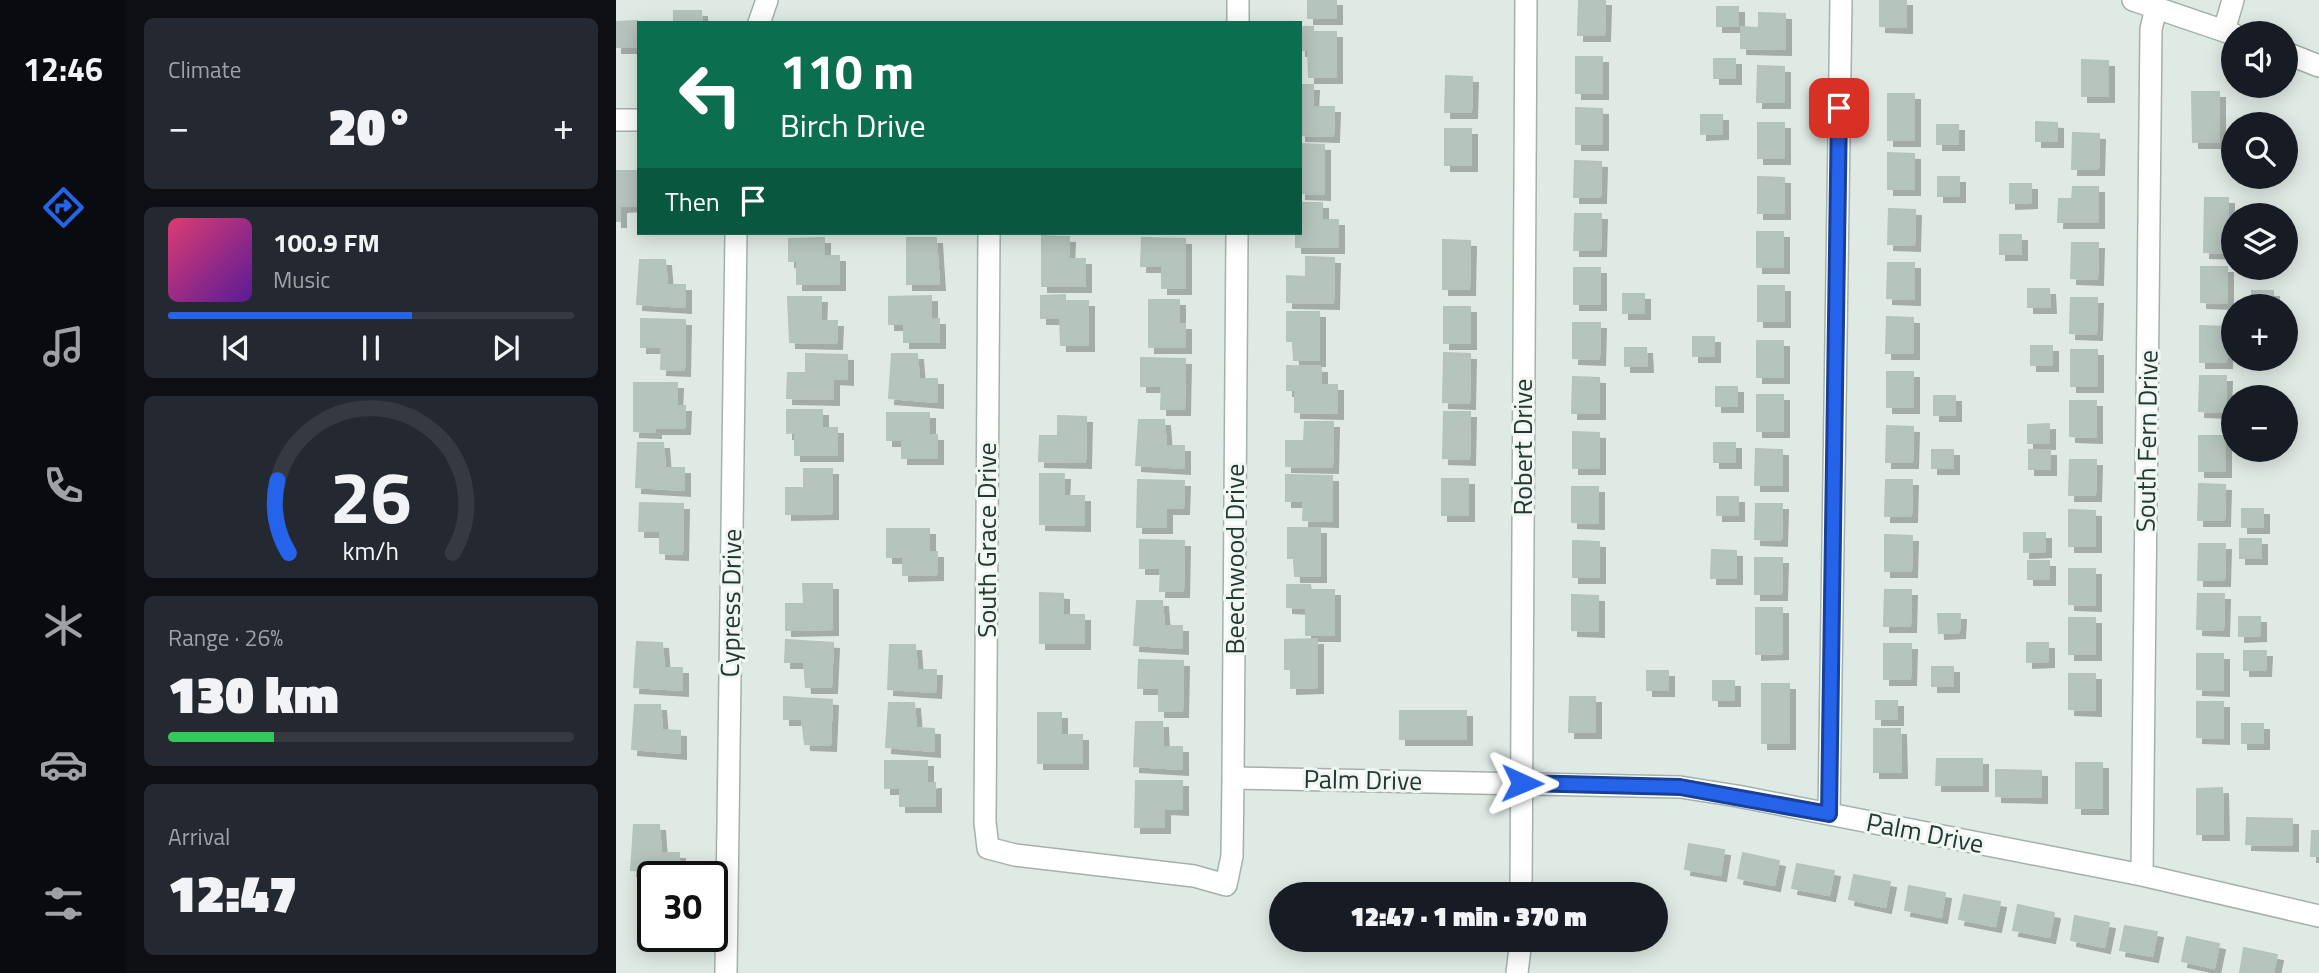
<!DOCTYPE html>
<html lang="en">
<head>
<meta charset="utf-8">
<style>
  body { margin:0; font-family:"Titillium Web",sans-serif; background:#242831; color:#f1f3f6; height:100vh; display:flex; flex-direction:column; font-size:26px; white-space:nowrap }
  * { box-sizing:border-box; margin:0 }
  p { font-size:23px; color:#9ea1a6 }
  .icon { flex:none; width:38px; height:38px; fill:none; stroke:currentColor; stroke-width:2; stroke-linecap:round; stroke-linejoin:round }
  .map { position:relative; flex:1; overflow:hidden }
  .panel { display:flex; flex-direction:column; gap:18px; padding:18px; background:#0d0f14; width:490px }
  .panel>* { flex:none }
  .guide { position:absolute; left:21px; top:21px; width:665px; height:214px; border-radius:0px; box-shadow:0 4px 18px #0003; background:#0b6e4f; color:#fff; overflow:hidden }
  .controls { position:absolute; left:1605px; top:21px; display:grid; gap:14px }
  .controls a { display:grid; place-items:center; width:77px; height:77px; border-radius:50%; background:#171b24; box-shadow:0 4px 18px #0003; font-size:35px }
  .speed { position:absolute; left:21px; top:861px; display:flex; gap:14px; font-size:35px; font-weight:700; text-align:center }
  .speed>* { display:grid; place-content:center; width:91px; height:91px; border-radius:50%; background:#171b24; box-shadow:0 4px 18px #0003; line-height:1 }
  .speed .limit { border:4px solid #111; border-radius:10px; background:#fff; color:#111 }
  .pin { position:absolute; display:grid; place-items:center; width:60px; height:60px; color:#fff; margin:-30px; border-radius:14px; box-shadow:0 4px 10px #0006 }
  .me { position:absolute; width:77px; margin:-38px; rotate:91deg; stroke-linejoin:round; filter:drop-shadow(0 0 5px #0008) }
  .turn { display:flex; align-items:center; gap:24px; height:147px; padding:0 28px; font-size:32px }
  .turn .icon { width:91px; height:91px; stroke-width:2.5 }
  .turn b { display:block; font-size:49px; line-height:60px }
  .then { display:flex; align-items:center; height:66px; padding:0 28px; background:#0003; gap:14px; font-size:26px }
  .big { font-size:52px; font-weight:800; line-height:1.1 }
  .panel .card { flex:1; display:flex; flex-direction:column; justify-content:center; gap:10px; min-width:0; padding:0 24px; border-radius:10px; background:#242831 }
  .panel .dial { align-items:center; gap:0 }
  .dial svg { height:182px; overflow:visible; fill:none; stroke:#363941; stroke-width:7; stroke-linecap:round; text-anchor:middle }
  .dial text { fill:#f1f3f6; stroke:none }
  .song { display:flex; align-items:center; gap:21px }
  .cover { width:84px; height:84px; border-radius:10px; background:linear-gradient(135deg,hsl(340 70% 55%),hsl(270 70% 35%)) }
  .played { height:7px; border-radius:4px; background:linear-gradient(90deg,#2563eb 60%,#363941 60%) }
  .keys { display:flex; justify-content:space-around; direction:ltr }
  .heat { display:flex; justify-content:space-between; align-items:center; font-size:38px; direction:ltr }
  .charge { height:10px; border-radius:5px; background:linear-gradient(90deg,#34c759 26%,#363941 0) }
  .trip { position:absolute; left:653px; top:882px; width:399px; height:70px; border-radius:35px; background:#171b24; box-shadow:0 4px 18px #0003; font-weight:800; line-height:70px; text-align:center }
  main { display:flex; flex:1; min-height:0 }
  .menu { display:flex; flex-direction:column; width:126px; justify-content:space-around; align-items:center; background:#090b0e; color:#9ea1a6 }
  .menu .icon { width:49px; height:49px }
  .menu .selected { color:#2563eb }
  .menu b { font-size:32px; color:#f1f3f6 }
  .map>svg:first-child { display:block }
</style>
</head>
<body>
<main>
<nav class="menu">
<b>12:46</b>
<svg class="icon selected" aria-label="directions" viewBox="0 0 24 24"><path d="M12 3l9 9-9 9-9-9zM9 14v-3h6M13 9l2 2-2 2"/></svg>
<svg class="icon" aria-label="music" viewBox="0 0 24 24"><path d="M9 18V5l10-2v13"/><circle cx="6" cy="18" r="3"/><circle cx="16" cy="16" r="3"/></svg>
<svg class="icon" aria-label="phone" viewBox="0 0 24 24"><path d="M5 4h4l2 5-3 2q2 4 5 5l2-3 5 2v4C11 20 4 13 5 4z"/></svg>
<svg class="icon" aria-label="climate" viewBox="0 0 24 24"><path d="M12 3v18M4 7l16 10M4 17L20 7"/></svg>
<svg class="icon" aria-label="car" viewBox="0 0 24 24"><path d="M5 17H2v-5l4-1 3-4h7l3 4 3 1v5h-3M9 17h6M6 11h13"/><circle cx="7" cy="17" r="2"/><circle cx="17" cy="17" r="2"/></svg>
<svg class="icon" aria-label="filters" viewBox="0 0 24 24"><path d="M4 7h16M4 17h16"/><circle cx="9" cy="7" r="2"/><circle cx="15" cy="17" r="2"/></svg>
</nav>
<section class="panel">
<div class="card"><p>Climate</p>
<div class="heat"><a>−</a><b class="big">20°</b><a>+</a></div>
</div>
<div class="card">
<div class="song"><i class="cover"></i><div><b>100.9 FM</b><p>Music</p></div></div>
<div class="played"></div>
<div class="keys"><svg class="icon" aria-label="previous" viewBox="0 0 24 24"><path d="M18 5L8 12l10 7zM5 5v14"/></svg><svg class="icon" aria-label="pause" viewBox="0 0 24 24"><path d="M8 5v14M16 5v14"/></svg><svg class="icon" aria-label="next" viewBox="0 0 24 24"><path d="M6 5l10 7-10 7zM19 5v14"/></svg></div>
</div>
<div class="card dial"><svg viewBox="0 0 100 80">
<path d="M14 69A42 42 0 1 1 86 69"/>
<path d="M14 69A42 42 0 0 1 9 37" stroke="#2563eb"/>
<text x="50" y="56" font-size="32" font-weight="700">26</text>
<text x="50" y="72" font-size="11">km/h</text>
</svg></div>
<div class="card"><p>Range · 26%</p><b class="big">130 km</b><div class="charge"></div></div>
<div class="card"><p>Arrival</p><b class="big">12:47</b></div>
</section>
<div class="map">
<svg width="1703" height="973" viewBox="0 0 1703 973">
  <defs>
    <filter id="shadow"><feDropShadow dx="6" dy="6" stdDeviation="0" flood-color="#0004"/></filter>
  </defs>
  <rect width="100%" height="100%" fill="#e0eae5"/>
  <path fill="#b6c4be" stroke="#b4c3bb" stroke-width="2" filter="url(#shadow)" d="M692 0H720V18H692Z
    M963 0H989L988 35H962Z
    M1264 0H1290V27L1264 26Z
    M1101 7H1122V26H1101Z
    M58 11H85L86 23H58Z
    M1143 13 1169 14V49L1125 48V27L1143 28Z
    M21 21V47H0V22Z
    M684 27H697V32H720V77H693L692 50H684Z
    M960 57H986V93H960Z
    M1098 59H1119V78H1098Z
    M1466 60 1492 61V96H1466Z
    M1142 66 1168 67V102H1141Z
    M830 76 856 77 855 112H829Z
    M684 85H697L696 107H718L717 136 684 135Z
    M1576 92H1603V142H1577Z
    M1272 94H1298V140H1272Z
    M960 108 986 109V144H960Z
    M1085 115H1106V133L1085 134Z
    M1420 122 1441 123V141H1420Z
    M1142 123H1168V158H1142Z
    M1321 125H1342V144H1321Z
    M829 129H855V165H829Z
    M1457 133 1483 134 1482 169H1456Z
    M684 144 708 145V194L684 193Z
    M1272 153 1298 154V189H1272Z
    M959 161 985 162 984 197H958Z
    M0 171H22V205L4 206V221H0Z
    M1142 177 1168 178V213H1142Z
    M1322 177H1343V196H1322Z
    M1394 184H1415V202L1394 203Z
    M1457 187H1482V222H1442L1443 199H1456Z
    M1589 198H1612V233H1617V253L1588 252Z
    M684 203H706V220H722V247H680V233H684Z
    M1273 209 1299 210 1298 245 1272 244Z
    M959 214H985L984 250H958Z
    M1141 232H1167V267H1141Z
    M1384 235H1405V254H1384Z
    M426 236 453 237 452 259H469V286H426Z
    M208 238V256H223V284H181V261H173V239Z
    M291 238H320L323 284H291Z
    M526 238 569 239V288H546V266H525Z
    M827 240 854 241 853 289H827Z
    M1456 243H1482L1481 279 1455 278Z
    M690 257 718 258 717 303 671 302V276L690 277Z
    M24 260H49L51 285H69V307L21 304Z
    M1272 263H1298V299L1271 298Z
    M1585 267H1611V303L1585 302Z
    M958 268H984V304H958Z
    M1142 286H1168V321H1142Z
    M1412 289H1433L1434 307H1412Z
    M1636 291H1657V306H1636Z
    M1007 294H1028V313H1007Z
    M449 295V301H472V345H445L444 318H425V296Z
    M315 296V319H323V342H288V324H273V297Z
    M172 297H205L204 321H221L220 343 174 342Z
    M1455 298H1481L1480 334 1454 333Z
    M533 300H563V324H569V347H533Z
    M828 307H854V343H828Z
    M671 312H703V360H678L677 341H671Z
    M1271 317 1297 318V353H1270Z
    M25 319 69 320 68 370 45 369 46 347H25Z
    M957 323H984L983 359 957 358Z
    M1584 326 1611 327 1610 362H1584Z
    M1077 337H1098V356H1077Z
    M1141 341H1167V377H1141Z
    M1415 346H1436V365H1415Z
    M1009 348H1030L1031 366H1009Z
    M1455 350H1481V386H1455Z
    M828 353 854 354 853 403 827 402Z
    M190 354 231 355V379L217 378V399L171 398 172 373H190Z
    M276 354H301L303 379H321V402L273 398Z
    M525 358 569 359 568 409H545L546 386H525Z
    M671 366 705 367V385H721V413L679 412V390H671Z
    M1271 372H1297V407H1271Z
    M1584 376H1610L1609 412 1583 411Z
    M957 377 983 378V413H956Z
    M18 383H61L60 406H69L68 428H39V432L18 431Z
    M1100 387H1121V406H1100Z
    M1141 395H1167V431H1141Z
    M1318 396H1339V415H1318Z
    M1454 401H1480V437L1454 436Z
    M171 410H206V428H221V455H179V432L171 433Z
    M828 412H854L853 459 827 458Z
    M271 413H313V435H321V458H286V440H271Z
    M442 416 470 417 469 462 423 461 424 436H442Z
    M523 420H548L550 446H568V468L520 465Z
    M689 422H717L716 467 670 466V441H688Z
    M1433 424V443H1412V425Z
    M1271 426 1297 427 1296 462H1270Z
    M957 432 983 433V468H957Z
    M1583 436H1609V471H1583Z
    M22 443H47L49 468H68V490L20 487Z
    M1098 443H1119V462H1098Z
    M1140 449 1166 450V485H1139Z
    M1316 450H1337V468H1316Z
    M1413 450H1434V469H1413Z
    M1454 460H1480L1479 495H1453Z
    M188 469H216V513L170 514V488H188Z
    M424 474H448L447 496H468V525L424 524Z
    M670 475 716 476V521L687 520 688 501H670Z
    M826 479H852V515H826Z
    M522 480 568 481 567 508H550V527H521Z
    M1270 480H1296L1295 516H1269Z
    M1583 484 1609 485 1608 520H1582Z
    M956 487H982V523L956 522Z
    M1101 497H1122V515H1101Z
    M24 503 67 504 66 554 44 553V531H23Z
    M1140 504H1166L1165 540 1139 539Z
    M1626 509H1647V527H1626Z
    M1453 510 1479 511V546H1453Z
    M672 528H704V576H679L678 558H672Z
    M271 529H313V552H321V574L287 575V557H271Z
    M1408 533H1429V551L1408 552Z
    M1269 535 1296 536 1295 571H1269Z
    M1624 539H1645V558H1624Z
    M524 540 568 541 567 591H544L545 568H524Z
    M957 541 983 542V577H957Z
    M1583 544H1609L1608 580H1582Z
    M1096 550 1120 551V578H1095Z
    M1139 558H1166L1165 594H1139Z
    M1412 561H1433V579H1412Z
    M1453 569H1479V605L1453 604Z
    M187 584H216V629L170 630V604H188Z
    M671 585H694L695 590H718V635H690V608L671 607Z
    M1269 590H1295L1294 626H1268Z
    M424 593 447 594V615H468V643H424Z
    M1582 594H1608L1607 630 1581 629Z
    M956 595 982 596V631L956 630Z
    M521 601H546L548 626H566V648L518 645Z
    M1140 608H1166V653L1140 654Z
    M1322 614H1344L1343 632 1323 633Z
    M1623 617H1644V635L1623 636Z
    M1453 618H1479V654H1453Z
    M701 639V687L675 688V669H669V640Z
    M170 640 217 643 215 687H190L188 662H169Z
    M21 642 46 643 48 668H66V690L18 687Z
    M1411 643H1432V661L1411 662Z
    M1268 644H1295L1294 679H1268Z
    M274 645H299L301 670H320L319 692 272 689Z
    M1628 651H1650L1649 670H1628Z
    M1581 654H1607V690L1581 689Z
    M523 660 567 661 566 711H543V688H522Z
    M1316 667H1337V686H1316Z
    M1031 671H1052V690H1031Z
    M1453 674H1479V710L1453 709Z
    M1097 681H1118V700H1097Z
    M1146 684H1173V743H1146Z
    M168 697 216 700 214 745 189 744 186 719H168Z
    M954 697H979V732H953Z
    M1260 701H1281V719H1260Z
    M1581 702H1607V738L1581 737Z
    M273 703H298L300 728 318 729V751L270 747Z
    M19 705H44L46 730 64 731V753L16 749Z
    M784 711H850V739H784Z
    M422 713H445V735H466V763H422Z
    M520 722H546L547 747H566V769L518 766Z
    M1626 724H1647V743H1626Z
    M1258 729H1284L1285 772H1258Z
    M1321 759H1366V785H1320Z
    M269 761H311V784L319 783V806H284V788H269Z
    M1460 763H1486V808H1460Z
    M1380 770 1425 771V797L1380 796Z
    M520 781H566V809L548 808V827H519Z
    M1606 788 1607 834H1581V789Z
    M1631 818 1676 819V845L1630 844Z
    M18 825H43L45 853H63V873L15 870Z
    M1696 831H1703V856H1695Z
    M1073 844 1108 850 1104 875 1069 869Z
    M1127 853 1163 861 1158 885 1122 878Z
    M1181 864 1218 871 1213 895 1176 888Z
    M1238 875 1274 882 1269 907 1233 899Z
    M1293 886 1329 893 1325 917 1289 910Z
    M1348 895 1384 902 1379 926 1343 919Z
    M1402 905 1438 913 1433 937 1397 930Z
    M1459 916 1493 923 1488 947 1455 940Z
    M1509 926 1541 932 1536 956 1504 950Z
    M1571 937 1603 944 1598 968 1566 961Z
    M1628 948 1661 955 1657 973H1624Z"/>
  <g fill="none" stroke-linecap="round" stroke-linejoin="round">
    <g stroke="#a4b1ab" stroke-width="24">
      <path id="street" d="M1517 0 1617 34
        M143 23 151 0
        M622 23V0
        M1608 31 1617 0
        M1670 53 1703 66
        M0 120H23
        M373 233 369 822 372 848 399 855 578 876 610 885 616 856 617 778 621 233
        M617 778 1064 787 1121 796 1526 875 1703 916
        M1213 814 1225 0
        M1526 875 1535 29 1540 8
        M905 894 910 0
        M110 973 120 233
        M901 973 905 940"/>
    </g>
    <use href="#street" stroke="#fff" stroke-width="21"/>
  </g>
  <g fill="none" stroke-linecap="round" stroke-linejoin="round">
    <g stroke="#184099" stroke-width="18">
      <path id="route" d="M906 783 1064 787 1213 814 1223 108"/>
    </g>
    <use href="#route" stroke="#2563eb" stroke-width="12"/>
  </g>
  <g text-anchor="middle" stroke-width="6" stroke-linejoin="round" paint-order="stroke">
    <g font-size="26" fill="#233831" stroke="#f0f7f3">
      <text transform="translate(1531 441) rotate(-89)" y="9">South Fern Drive</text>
      <text transform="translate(907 447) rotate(-90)" y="9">Robert Drive</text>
      <text transform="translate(371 540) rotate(-90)" y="9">South Grace Drive</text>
      <text transform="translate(619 559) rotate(-90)" y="9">Beechwood Drive</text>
      <text transform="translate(115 603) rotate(-89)" y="9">Cypress Drive</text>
      <text transform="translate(747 780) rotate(1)" y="9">Palm Drive</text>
      <text transform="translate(1309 833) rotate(11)" y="9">Palm Drive</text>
    </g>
  </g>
</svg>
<div class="controls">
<a><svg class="icon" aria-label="sound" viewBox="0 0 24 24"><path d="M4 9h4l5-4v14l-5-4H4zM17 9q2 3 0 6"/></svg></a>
<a><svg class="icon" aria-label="search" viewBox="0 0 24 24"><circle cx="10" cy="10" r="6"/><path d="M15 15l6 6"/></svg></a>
<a><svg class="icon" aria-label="layers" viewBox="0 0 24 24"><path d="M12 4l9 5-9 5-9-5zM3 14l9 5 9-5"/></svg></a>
<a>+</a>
<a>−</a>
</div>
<div class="speed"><div class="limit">30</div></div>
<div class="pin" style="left:1223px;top:108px;background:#d93025"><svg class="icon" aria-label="arrive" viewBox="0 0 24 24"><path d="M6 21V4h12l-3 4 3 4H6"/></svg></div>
<svg class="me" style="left:906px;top:783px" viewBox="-20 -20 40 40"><path d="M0-17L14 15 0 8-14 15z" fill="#2563eb" stroke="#fff" stroke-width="4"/></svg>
<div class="trip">12:47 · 1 min · 370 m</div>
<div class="guide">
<div class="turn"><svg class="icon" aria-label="left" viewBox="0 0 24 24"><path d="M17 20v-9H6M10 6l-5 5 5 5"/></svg><div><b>110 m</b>Birch Drive</div></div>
<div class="then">Then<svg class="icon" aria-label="arrive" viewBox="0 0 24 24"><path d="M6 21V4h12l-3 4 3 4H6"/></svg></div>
</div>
</div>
</main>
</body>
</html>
